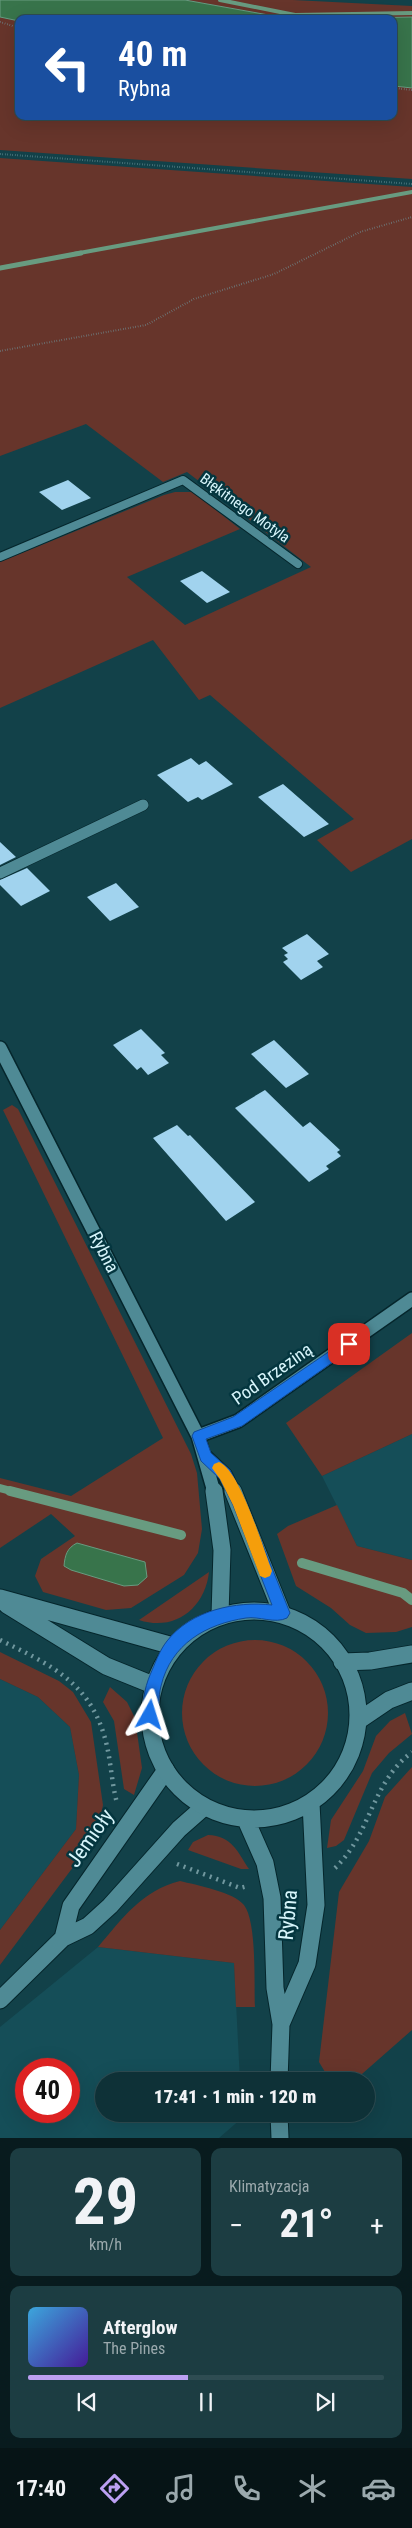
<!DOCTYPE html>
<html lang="pl">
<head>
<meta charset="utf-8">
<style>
  body { margin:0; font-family:"Roboto Condensed",sans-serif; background:#1c3d42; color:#f1f3f6; height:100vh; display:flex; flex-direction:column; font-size:19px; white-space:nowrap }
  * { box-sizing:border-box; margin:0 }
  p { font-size:16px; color:#9ba9ad }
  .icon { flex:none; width:28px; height:28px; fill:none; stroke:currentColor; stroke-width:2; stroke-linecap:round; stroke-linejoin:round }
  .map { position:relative; height:2138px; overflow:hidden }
  .side { display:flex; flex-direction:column; gap:10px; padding:10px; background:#081b1e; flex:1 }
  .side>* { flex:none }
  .hud { position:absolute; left:15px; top:15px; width:382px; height:105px; border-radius:10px; box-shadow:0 5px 20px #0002,0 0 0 1px #2e4c52; background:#1a4fa0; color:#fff; overflow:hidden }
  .speed { position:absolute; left:15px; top:2058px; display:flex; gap:10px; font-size:25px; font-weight:700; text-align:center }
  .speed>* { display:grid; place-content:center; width:65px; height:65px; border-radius:50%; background:#0e3137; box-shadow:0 5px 20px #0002,0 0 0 1px #2e4c52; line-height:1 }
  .speed .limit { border:8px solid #d22; background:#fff; color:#111 }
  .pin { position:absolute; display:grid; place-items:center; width:42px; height:42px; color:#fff; margin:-21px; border-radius:10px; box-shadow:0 2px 8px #0006 }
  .me { position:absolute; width:55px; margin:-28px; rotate:6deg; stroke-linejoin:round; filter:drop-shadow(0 0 4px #0008) }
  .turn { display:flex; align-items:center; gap:18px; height:105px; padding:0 20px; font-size:22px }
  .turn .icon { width:65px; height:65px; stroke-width:2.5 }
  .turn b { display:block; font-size:35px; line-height:42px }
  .big { font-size:38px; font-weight:800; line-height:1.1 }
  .side .widget { flex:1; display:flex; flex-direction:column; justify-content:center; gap:8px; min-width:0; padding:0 18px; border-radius:10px; background:#1c3d42 }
  .side .dial { align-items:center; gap:0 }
  .dial b { font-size:65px; line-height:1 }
  .song { display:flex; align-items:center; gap:15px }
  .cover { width:60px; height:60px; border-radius:8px; background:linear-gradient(135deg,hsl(200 70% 55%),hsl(260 70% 35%)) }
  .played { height:5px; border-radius:2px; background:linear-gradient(90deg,#bca0f2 45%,#2e4c52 45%) }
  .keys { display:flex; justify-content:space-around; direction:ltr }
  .heat { display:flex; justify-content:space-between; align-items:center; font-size:28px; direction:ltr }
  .side .tiles { flex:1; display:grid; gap:10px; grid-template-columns:1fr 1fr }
  .widget:last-child { grid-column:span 2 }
  .trip { position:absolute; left:95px; top:2072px; width:280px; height:50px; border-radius:25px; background:#0e3137; box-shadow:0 5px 20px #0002,0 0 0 1px #2e4c52; font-weight:800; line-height:50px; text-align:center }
  .dock { display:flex; height:80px; justify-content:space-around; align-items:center; background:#061416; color:#9ba9ad }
  .dock .icon { width:35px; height:35px }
  .dock .active { color:#bca0f2 }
  .dock b { font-size:22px; color:#f1f3f6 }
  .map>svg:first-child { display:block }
</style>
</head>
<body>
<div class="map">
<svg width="412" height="2138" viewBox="0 0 412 2138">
  <rect width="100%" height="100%" fill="#124149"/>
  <path fill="#154e58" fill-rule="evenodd" d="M412 1434V1560L357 1546 322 1476Z
    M0 1679 38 1697 70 1727 79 1775 76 1829 0 1930Z
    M98 1947 234 1963 240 2081H104V2114H241L242 2118 219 2138H0V2027ZM26 2069H69V2111H26Z"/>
  <path fill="#67352b" d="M185 0H293L412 6V17L291 19Z
    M0 17 19 21V116H394V84L412 87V179L0 150Z
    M0 158 412 187V839L351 872 317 840 354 819 210 695 199 700 153 640 0 708V562L164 495 175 492H193L240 529 127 577 185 625 311 567 187 472 163 482 86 424 0 456Z
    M12 1105 18 1109 191 1454 197 1473 202 1529 198 1553 184 1575 131 1608 106 1610 43 1592 35 1576 41 1559 75 1536 51 1514 0 1548V1478L71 1496 163 1438 3 1110Z
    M412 1333V1434L322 1476 286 1423Z
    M337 1505 357 1546 412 1560V1627L396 1632 366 1633 350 1625 331 1608 296 1586 277 1534 288 1526Z
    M209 1572C205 1608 175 1632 139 1620Z
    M182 1713a73 73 0 1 1 146 0a73 73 0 1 1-146 0Z
    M0 1652 59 1681 73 1692 91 1722 103 1805 97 1835 0 1965V1930L76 1829 79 1775 70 1727 38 1697 0 1679Z
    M110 1687 127 1702 135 1718 142 1768 134 1795 124 1789 114 1721 103 1702Z
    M405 1713 412 1734 389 1753 372 1773 344 1840 336 1846 327 1848 331 1820 363 1771 376 1736 390 1721Z
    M412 1767V2030L354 2081H327L328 2077 319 2062 339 1892 369 1841 385 1797Z
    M208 1835C232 1836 237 1851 249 1869H241L188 1850 193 1842Z
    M180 1881C196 1885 234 1892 244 1905 257 1922 254 1984 255 2007H236L234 1963 98 1947C123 1918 141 1891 180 1881Z"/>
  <path fill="#38744b" stroke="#689b80" d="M0 0H185L291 19H19V21L0 17Z
    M412 17V88L394 86V19H313Z
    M77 1543 145 1562 147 1577 138 1585 124 1586 71 1570 64 1566C65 1555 67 1548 77 1543Z"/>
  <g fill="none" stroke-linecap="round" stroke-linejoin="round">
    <path stroke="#689b80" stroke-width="4" d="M220 0 295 15 412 13
      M74 254 412 192"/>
    <path stroke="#689b80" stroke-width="5" d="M0 268 81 253"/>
    <path stroke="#689b80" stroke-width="8" d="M0 1488 15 1492"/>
    <path stroke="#689b80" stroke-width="10" d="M10 1491 181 1535
      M302 1563 403 1593 412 1600"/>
  </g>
  <path fill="#a1d3ee" d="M68 480 91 498 62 510 39 492Z
    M202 571 230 592 207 603 180 581Z
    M191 758 199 765 206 761 233 784 202 800 198 797 188 802 157 775Z
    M283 784 329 824 304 837 258 797Z
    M0 842 16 857 0 865Z
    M27 868 50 891 21 906 0 885V880Z
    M116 883 139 907 110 921 87 897Z
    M307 934 329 954 317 961 323 967 301 980 283 962 288 959 284 955 288 953 282 948Z
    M141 1029 165 1053 161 1055 169 1063 148 1075 141 1067 137 1070 113 1045Z
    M274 1040 309 1074 286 1088 251 1054Z
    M265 1090 303 1127 310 1122 340 1150 337 1152 341 1156 326 1166 329 1169 309 1182 235 1108Z
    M177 1125 188 1136 190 1135 255 1202 226 1221 153 1138Z"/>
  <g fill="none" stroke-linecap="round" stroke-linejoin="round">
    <g stroke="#05262c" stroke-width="12">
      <path id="lane" d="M0 873 143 805"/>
    </g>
    <g stroke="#05262c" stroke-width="10">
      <path id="street-far2" d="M0 557 183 480 298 564"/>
    </g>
    <g stroke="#05262c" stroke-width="16">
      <path id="street-far1" d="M0 1048 198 1436 214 1492
        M198 1436 238 1421 412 1299
        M206 1457 225 1475 233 1492"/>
    </g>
    <g stroke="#05262c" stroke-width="19">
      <path id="street" d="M214 1491 222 1550 220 1615
        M233 1491 282 1613
        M63 1938 71 1906 166 1770
        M0 2000 63 1938 88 1926 110 1906 179 1829 204 1807"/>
    </g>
    <g stroke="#05262c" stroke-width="19">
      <path id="secondary" d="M0 1598 173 1646
        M7 1605 106 1666 153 1685
        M150 1715a104 104 0 1 1 208 0a104 104 0 1 1-208 0Z
        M342 1662 370 1661 412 1654
        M358 1721 389 1700 412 1691
        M246 1820 265 1863 272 1898 275 1988 281 2024 279 2081
        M281 2024 307 1964 316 1905 311 1803
        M279 2114 280 2138"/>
    </g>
    <path stroke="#70979e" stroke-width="2" stroke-dasharray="0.5 2" stroke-linecap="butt" d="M0 22 19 28
      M394 88 412 90
      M0 154 412 184
      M0 351 146 325 194 299 274 274 360 232 412 217"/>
    <path stroke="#70979e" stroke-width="4.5" stroke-dasharray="2 5" stroke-linecap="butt" d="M0 1640C47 1663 88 1681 104 1735 111 1757 111 1781 117 1803
      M177 1864 240 1888 248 1886
      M335 1868C371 1834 371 1783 412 1752"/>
    <use href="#lane" stroke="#4f8a95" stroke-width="11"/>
    <use href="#street-far2" stroke="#4f8a95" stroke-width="8"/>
    <use href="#street-far1" stroke="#4f8a95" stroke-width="13"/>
    <use href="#street" stroke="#4f8a95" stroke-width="17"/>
    <use href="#secondary" stroke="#4f8a95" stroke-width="17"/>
  </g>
  <path fill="#1a73e8" stroke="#114b97" d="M349 1338 353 1340 355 1344 353 1348 242 1426 206 1439 211 1453 230 1470 244 1498 290 1613 287 1618C275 1624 259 1616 246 1618 206 1624 171 1644 161 1686 158 1697 160 1709 156 1720L150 1722 145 1720C140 1708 145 1687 150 1675 155 1664 159 1651 167 1641 191 1610 236 1601 272 1605L233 1505 220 1479 201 1461 192 1436 194 1432 233 1417Z"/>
  <path fill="#f59e0b" d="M219 1462C240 1470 263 1548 272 1571L270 1576 265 1578 260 1576 233 1505 220 1479 212 1468 214 1464Z"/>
  <g text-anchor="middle" stroke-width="5" stroke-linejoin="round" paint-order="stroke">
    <g font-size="15" fill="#d7f5fb" stroke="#04363f">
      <text transform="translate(245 508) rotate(36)" y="5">Błękitnego Motyla</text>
    </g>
    <g font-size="18" fill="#d7f5fb" stroke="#04363f">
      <text transform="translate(104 1252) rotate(63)" y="6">Rybna</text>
      <text transform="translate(272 1374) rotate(-35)" y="6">Pod Brzeziną</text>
    </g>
    <g font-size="21" fill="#d7f5fb" stroke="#04363f">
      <text transform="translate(90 1838) rotate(-55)" y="7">Jemioły</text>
      <text transform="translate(288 1915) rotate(-85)" y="7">Rybna</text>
    </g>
  </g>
</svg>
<div class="speed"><div class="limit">40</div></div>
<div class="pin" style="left:349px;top:1344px;background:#d93025"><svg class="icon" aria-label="arrive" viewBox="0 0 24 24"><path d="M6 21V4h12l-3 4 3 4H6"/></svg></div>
<svg class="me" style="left:150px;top:1715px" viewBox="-20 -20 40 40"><path d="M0-17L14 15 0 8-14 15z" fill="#1a73e8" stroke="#fff" stroke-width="4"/></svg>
<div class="trip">17:41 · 1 min · 120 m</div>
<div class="hud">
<div class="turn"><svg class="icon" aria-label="left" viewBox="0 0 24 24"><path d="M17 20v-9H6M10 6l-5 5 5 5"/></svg><div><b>40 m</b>Rybna</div></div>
</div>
</div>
<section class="side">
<div class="tiles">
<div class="widget dial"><b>29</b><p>km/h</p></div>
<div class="widget"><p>Klimatyzacja</p>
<div class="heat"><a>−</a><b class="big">21°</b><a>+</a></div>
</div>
<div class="widget">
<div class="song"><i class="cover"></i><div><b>Afterglow</b><p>The Pines</p></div></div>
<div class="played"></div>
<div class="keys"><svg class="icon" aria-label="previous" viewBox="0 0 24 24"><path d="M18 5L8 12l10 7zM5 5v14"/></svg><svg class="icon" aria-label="pause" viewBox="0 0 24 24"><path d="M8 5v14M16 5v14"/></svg><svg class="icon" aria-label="next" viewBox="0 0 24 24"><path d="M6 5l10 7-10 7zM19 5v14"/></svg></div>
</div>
</div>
</section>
<nav class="dock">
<b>17:40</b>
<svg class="icon active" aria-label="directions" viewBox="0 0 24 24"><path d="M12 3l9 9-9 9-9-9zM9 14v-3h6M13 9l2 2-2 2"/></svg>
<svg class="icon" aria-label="music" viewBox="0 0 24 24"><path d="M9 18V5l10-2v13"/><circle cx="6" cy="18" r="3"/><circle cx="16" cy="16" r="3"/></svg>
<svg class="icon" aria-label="phone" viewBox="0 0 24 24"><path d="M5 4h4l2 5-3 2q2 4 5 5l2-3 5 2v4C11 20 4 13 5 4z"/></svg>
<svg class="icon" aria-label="climate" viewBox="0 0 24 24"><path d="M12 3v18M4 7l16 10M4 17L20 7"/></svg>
<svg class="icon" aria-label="car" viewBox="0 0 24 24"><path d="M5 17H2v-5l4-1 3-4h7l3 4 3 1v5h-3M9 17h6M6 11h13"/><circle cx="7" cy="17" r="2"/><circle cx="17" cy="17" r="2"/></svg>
</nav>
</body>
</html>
